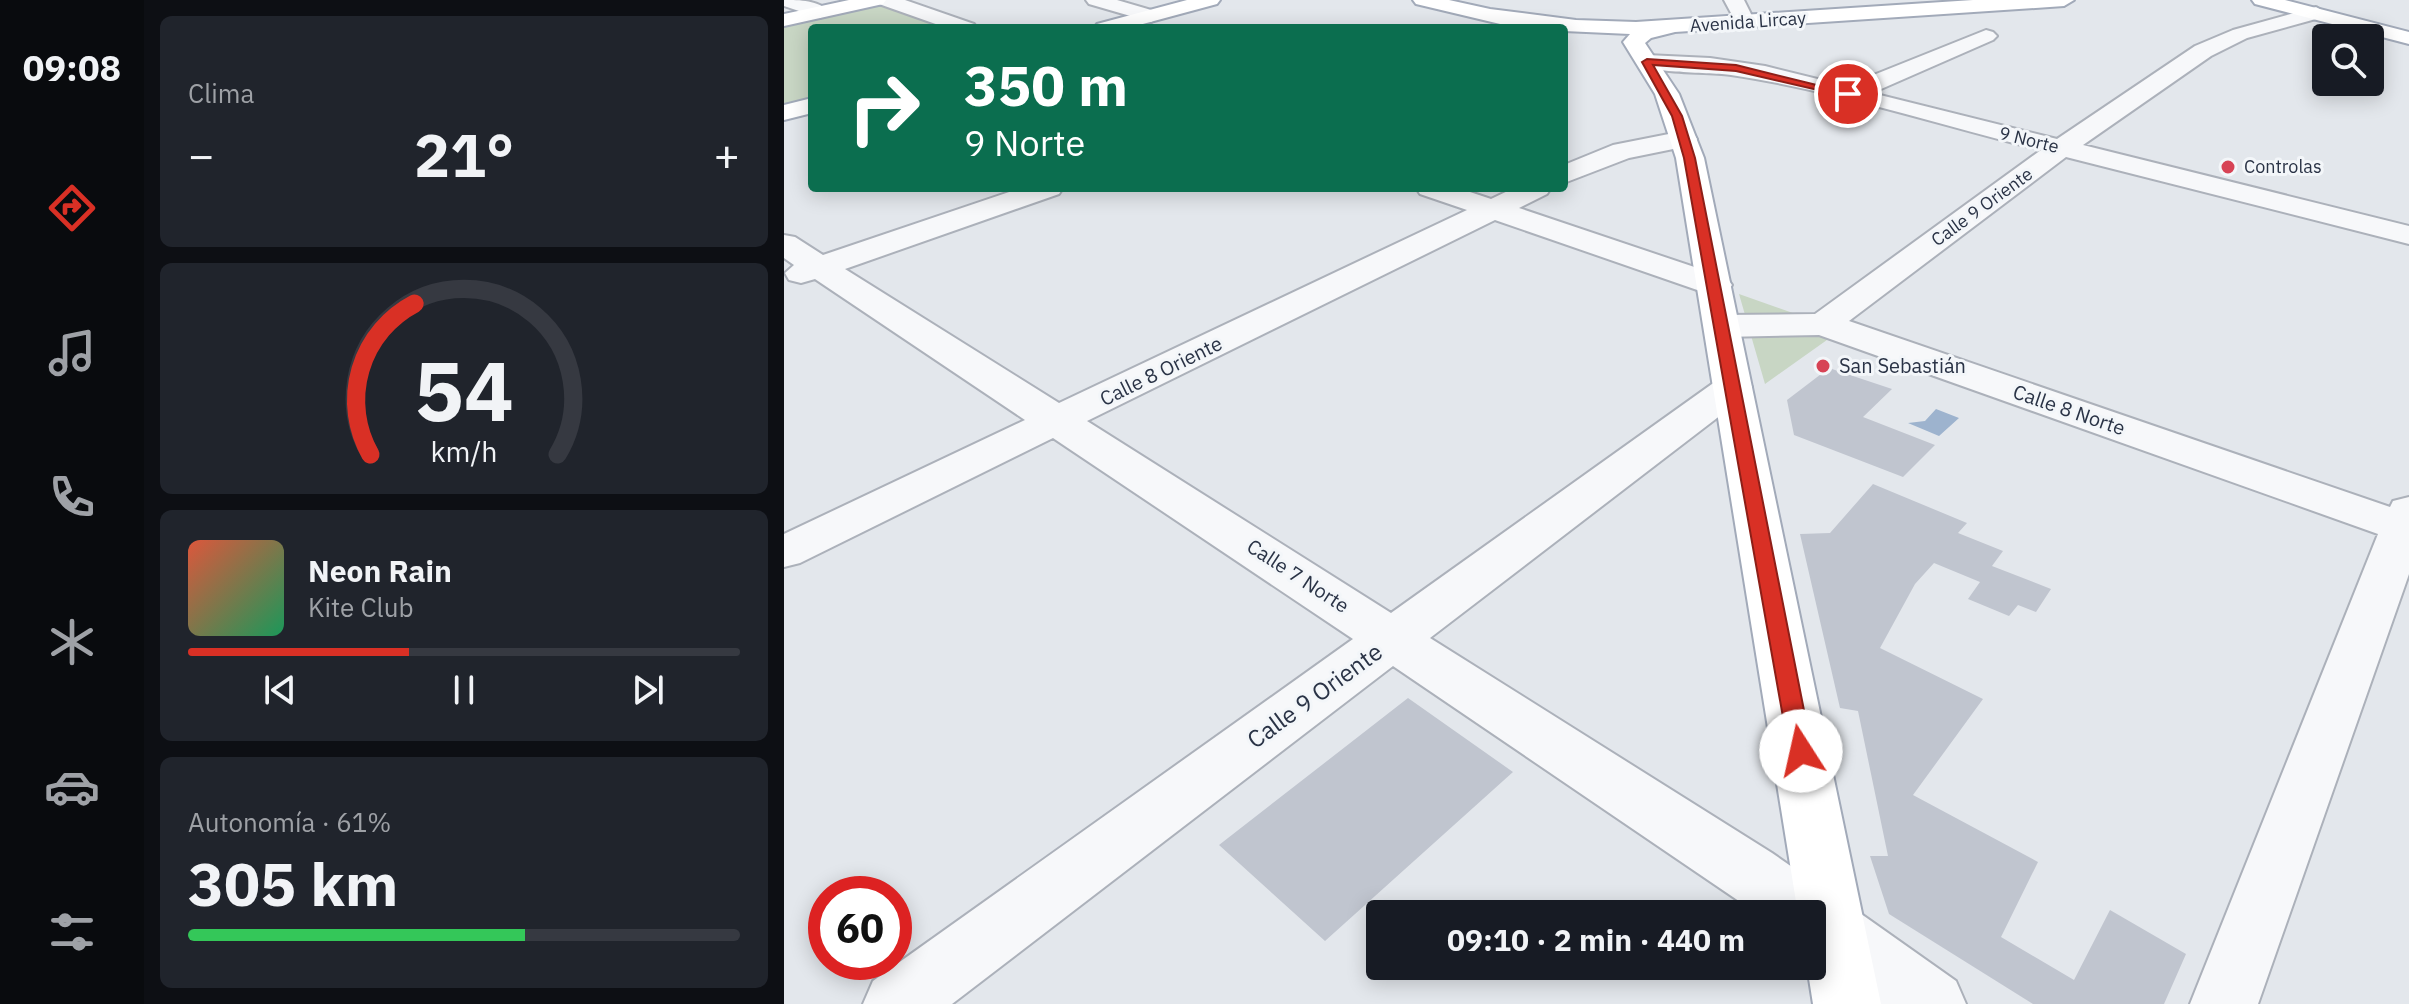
<!DOCTYPE html>
<html lang="es">
<head>
<meta charset="utf-8">
<style>
  body { margin:0; font-family:"IBM Plex Sans",sans-serif; background:#20242c; color:#f1f3f6; height:100vh; display:flex; flex-direction:column; font-size:30px; white-space:nowrap }
  * { box-sizing:border-box; margin:0 }
  p { font-size:26px; color:#9ea1a6 }
  .icon { flex:none; width:44px; height:44px; fill:none; stroke:currentColor; stroke-width:2; stroke-linecap:round; stroke-linejoin:round }
  .map { position:relative; flex:1; overflow:hidden }
  .drawer { display:flex; flex-direction:column; gap:16px; padding:16px; background:#0d0f14; width:640px }
  .drawer>* { flex:none }
  .banner { position:absolute; left:24px; top:24px; width:760px; height:168px; border-radius:8px; box-shadow:0 4px 20px #0003; background:#0b6e4f; color:#fff; overflow:hidden }
  .buttons { position:absolute; left:1528px; top:24px; display:grid; gap:16px }
  .buttons a { display:grid; place-items:center; width:72px; height:72px; border-radius:8px; background:#171b24; box-shadow:0 4px 20px #0003; font-size:40px }
  .speed { position:absolute; left:24px; top:876px; display:flex; gap:16px; font-size:40px; font-weight:700; text-align:center }
  .speed>* { display:grid; place-content:center; width:104px; height:104px; border-radius:50%; background:#171b24; box-shadow:0 4px 20px #0003; line-height:1 }
  .speed .limit { border:12px solid #d22; background:#fff; color:#111 }
  .pin { position:absolute; display:grid; place-items:center; width:68px; height:68px; color:#fff; margin:-34px; border:4px solid #fff; border-radius:50%; box-shadow:0 2px 8px #0007 }
  .me { position:absolute; width:88px; margin:-44px; rotate:350deg; stroke-linejoin:round; filter:drop-shadow(0 0 6px #0008) }
  .turn { display:flex; align-items:center; gap:28px; height:168px; padding:0 24px; font-size:36px }
  .turn .icon { width:104px; height:104px; stroke-width:2.5 }
  .turn b { display:block; font-size:56px; line-height:68px }
  .big { font-size:60px; font-weight:700; line-height:1.1 }
  .drawer .tile { flex:1; display:flex; flex-direction:column; justify-content:center; gap:12px; min-width:0; padding:0 28px; border-radius:12px; background:#20242c }
  .drawer .dial { align-items:center; gap:0 }
  .dial svg { height:208px; overflow:visible; fill:none; stroke:#363941; stroke-width:7; stroke-linecap:round; text-anchor:middle }
  .dial text { fill:#f1f3f6; stroke:none }
  .song { display:flex; align-items:center; gap:24px }
  .cover { width:96px; height:96px; border-radius:12px; background:linear-gradient(135deg,hsl(10 70% 55%),hsl(150 70% 35%)) }
  .played { height:8px; border-radius:4px; background:linear-gradient(90deg,#d93025 40%,#363941 40%) }
  .keys { display:flex; justify-content:space-around; direction:ltr }
  .heat { display:flex; justify-content:space-between; align-items:center; font-size:44px; direction:ltr }
  .charge { height:12px; border-radius:6px; background:linear-gradient(90deg,#34c759 61%,#363941 0) }
  .trip { position:absolute; left:582px; top:900px; width:460px; height:80px; border-radius:8px; background:#171b24; box-shadow:0 4px 20px #0003; font-weight:700; line-height:80px; text-align:center }
  main { display:flex; flex:1; min-height:0 }
  .dock { display:flex; flex-direction:column; width:144px; justify-content:space-around; align-items:center; background:#090b0e; color:#9ea1a6 }
  .dock .icon { width:56px; height:56px }
  .dock .on { color:#d93025 }
  .dock b { font-size:36px; color:#f1f3f6 }
  .map>svg:first-child { display:block }
</style>
</head>
<body>
<main>
<nav class="dock">
<b>09:08</b>
<svg class="icon on" aria-label="directions" viewBox="0 0 24 24"><path d="M12 3l9 9-9 9-9-9zM9 14v-3h6M13 9l2 2-2 2"/></svg>
<svg class="icon" aria-label="music" viewBox="0 0 24 24"><path d="M9 18V5l10-2v13"/><circle cx="6" cy="18" r="3"/><circle cx="16" cy="16" r="3"/></svg>
<svg class="icon" aria-label="phone" viewBox="0 0 24 24"><path d="M5 4h4l2 5-3 2q2 4 5 5l2-3 5 2v4C11 20 4 13 5 4z"/></svg>
<svg class="icon" aria-label="climate" viewBox="0 0 24 24"><path d="M12 3v18M4 7l16 10M4 17L20 7"/></svg>
<svg class="icon" aria-label="car" viewBox="0 0 24 24"><path d="M5 17H2v-5l4-1 3-4h7l3 4 3 1v5h-3M9 17h6M6 11h13"/><circle cx="7" cy="17" r="2"/><circle cx="17" cy="17" r="2"/></svg>
<svg class="icon" aria-label="filters" viewBox="0 0 24 24"><path d="M4 7h16M4 17h16"/><circle cx="9" cy="7" r="2"/><circle cx="15" cy="17" r="2"/></svg>
</nav>
<section class="drawer">
<div class="tile"><p>Clima</p>
<div class="heat"><a>−</a><b class="big">21°</b><a>+</a></div>
</div>
<div class="tile dial"><svg viewBox="0 0 100 80">
<path d="M14 69A42 42 0 1 1 86 69"/>
<path d="M14 69A42 42 0 0 1 31 11" stroke="#d93025"/>
<text x="50" y="56" font-size="32" font-weight="700">54</text>
<text x="50" y="72" font-size="11">km/h</text>
</svg></div>
<div class="tile">
<div class="song"><i class="cover"></i><div><b>Neon Rain</b><p>Kite Club</p></div></div>
<div class="played"></div>
<div class="keys"><svg class="icon" aria-label="previous" viewBox="0 0 24 24"><path d="M18 5L8 12l10 7zM5 5v14"/></svg><svg class="icon" aria-label="pause" viewBox="0 0 24 24"><path d="M8 5v14M16 5v14"/></svg><svg class="icon" aria-label="next" viewBox="0 0 24 24"><path d="M6 5l10 7-10 7zM19 5v14"/></svg></div>
</div>
<div class="tile"><p>Autonomía · 61%</p><b class="big">305 km</b><div class="charge"></div></div>
</section>
<div class="map">
<svg width="1625" height="1004" viewBox="0 0 1625 1004">
  <rect width="100%" height="100%" fill="#e3e7ec"/>
  <path fill="#c8d6c4" d="M81 6H101L164 28H28V100L0 107V23Z
    M955 294 1057 330 981 384Z"/>
  <path fill="#9db3ce" d="M1152 409 1175 418 1155 436 1124 423 1141 421Z"/>
  <path fill="#c0c5cf" d="M1045 368 1108 389 1079 417 1151 445 1119 477 1010 435 1003 400Z
    M1089 484 1183 523 1174 533 1219 551 1208 566 1267 589 1252 612 1234 605 1225 616 1184 599 1196 582 1150 563 1131 584 1096 648 1199 699 1129 795 1254 862 1217 937 1290 980 1326 910 1402 954 1380 1004H1249L1105 914 1086 856H1104L1074 711 1056 708 1016 534 1046 533Z
    M624 698 729 772 541 941 435 845Z"/>
  <g fill="none" stroke-linecap="round" stroke-linejoin="round">
    <g stroke="#acb1ba" stroke-width="4">
      <path id="minor" d="M0 0C16 0 34 0 46 12L36 18 0 6Z
        M92 0H121L190 24 193 28H163L95 4Z
        M302 0H333L374 12 377 16 367 22 305 4Z
        M940 0H960L971 22 968 26H954Z
        M1532 7 1542 13 1539 17 1463 38 1427 56 1299 145 1625 226V244L1282 157 1065 321 1606 507 1609 501 1625 497V574L1474 1004H1406L1594 534 1035 335 939 337 926 334 921 326 926 318 939 315 1031 314 1257 150C1156 125 1049 90 947 75 929 72 860 74 852 62L863 55 926 58 981 66 1062 86 1202 30 1209 32 1213 36 1209 40 1088 93 1273 139 1411 46 1449 30Z
        M900 131 909 133 913 139 909 145 845 158 780 183V165L829 145Z
        M237 188H279L275 194 61 269 275 403 683 210 636 194 632 188H674L707 199 730 188H767L763 194 735 208 943 278 948 285 943 292 931 295 919 292 711 220 303 421 607 613 935 379 949 375 963 379 968 387 963 395 646 638 988 853 1047 894 1049 899 1063 904 1172 981 1182 1004H1093L1028 954V914H974L609 666 168 1004H79L89 981 569 639 269 438 16 563 0 567V534L241 420 31 279 17 283 5 280 1 273 10 265 0 258V235L11 237 39 255Z"/>
    </g>
    <g stroke="#a2aab9" stroke-width="4">
      <path id="major" d="M65 0H102L99 4 0 26V14Z
        M403 0H436L433 4 344 28H310L313 24Z
        M629 0H665L706 9 792 20 852 22 1189 0H1290L1280 6 891 32 867 38 861 43 895 94 920 158 1097 1004H1029L1023 966H1028V914H1014L892 158 871 94 839 42 846 34 780 31V28L742 26 733 28 632 4Z
        M1468 0H1501L1625 32V44L1471 4Z
        M28 98V113L0 120V105Z"/>
    </g>
    <use href="#minor" fill="#f7f8fa" fill-rule="evenodd"/>
    <use href="#major" fill="#fff" fill-rule="evenodd"/>
  </g>
  <path fill="#d93025" stroke="#8d1f18" stroke-width="2" d="M863 59 952 65 1069 94 1064 97 952 71 869 65 898 116 911 158 1028 751 1025 758 1017 760 1008 758 1005 751 900 158 888 116 858 62Z"/>
  <g fill="#d74355" stroke="#f3f6f9" stroke-width="3">
    <circle cx="1444" cy="167" r="8"/>
    <circle cx="1039" cy="366" r="8"/>
  </g>
  <g text-anchor="middle" stroke-width="6" stroke-linejoin="round" paint-order="stroke">
    <g font-size="18" fill="#2a3346" stroke="#f3f6f9">
      <text transform="translate(964 22) rotate(-4)" y="6">Avenida Lircay</text>
      <text transform="translate(1245 140) rotate(14)" y="6">9 Norte</text>
      <text transform="translate(1198 207) rotate(-36)" y="6">Calle 9 Oriente</text>
    </g>
    <g font-size="18" fill="#2a3346" stroke="#f3f6f9" text-anchor="start">
      <text x="1460" y="173">Controlas</text>
    </g>
    <g font-size="20" fill="#2a3346" stroke="#f3f6f9" text-anchor="start">
      <text x="1055" y="373">San Sebastián</text>
    </g>
    <g font-size="20" fill="#2a3346" stroke="#f3f6f9">
      <text transform="translate(377 371) rotate(-26)" y="7">Calle 8 Oriente</text>
      <text transform="translate(1285 410) rotate(19)" y="7">Calle 8 Norte</text>
      <text transform="translate(514 576) rotate(33)" y="7">Calle 7 Norte</text>
    </g>
    <g font-size="24" fill="#2a3346" stroke="#f3f6f9">
      <text transform="translate(531 696) rotate(-36)" y="8">Calle 9 Oriente</text>
    </g>
  </g>
</svg>
<div class="buttons">
<a><svg class="icon" aria-label="search" viewBox="0 0 24 24"><circle cx="10" cy="10" r="6"/><path d="M15 15l6 6"/></svg></a>
</div>
<div class="speed"><div class="limit">60</div></div>
<div class="pin" style="left:1064px;top:94px;background:#d93025"><svg class="icon" aria-label="arrive" viewBox="0 0 24 24"><path d="M6 21V4h12l-3 4 3 4H6"/></svg></div>
<svg class="me" style="left:1017px;top:751px" viewBox="-20 -20 40 40"><circle r="19" fill="#fff"/><path d="M0-13L10 11 0 6-10 11z" fill="#d93025"/></svg>
<div class="trip">09:10 · 2 min · 440 m</div>
<div class="banner">
<div class="turn"><svg class="icon" aria-label="right" viewBox="0 0 24 24"><path d="M7 20v-9h11M14 6l5 5-5 5"/></svg><div><b>350 m</b>9 Norte</div></div>
</div>
</div>
</main>
</body>
</html>
